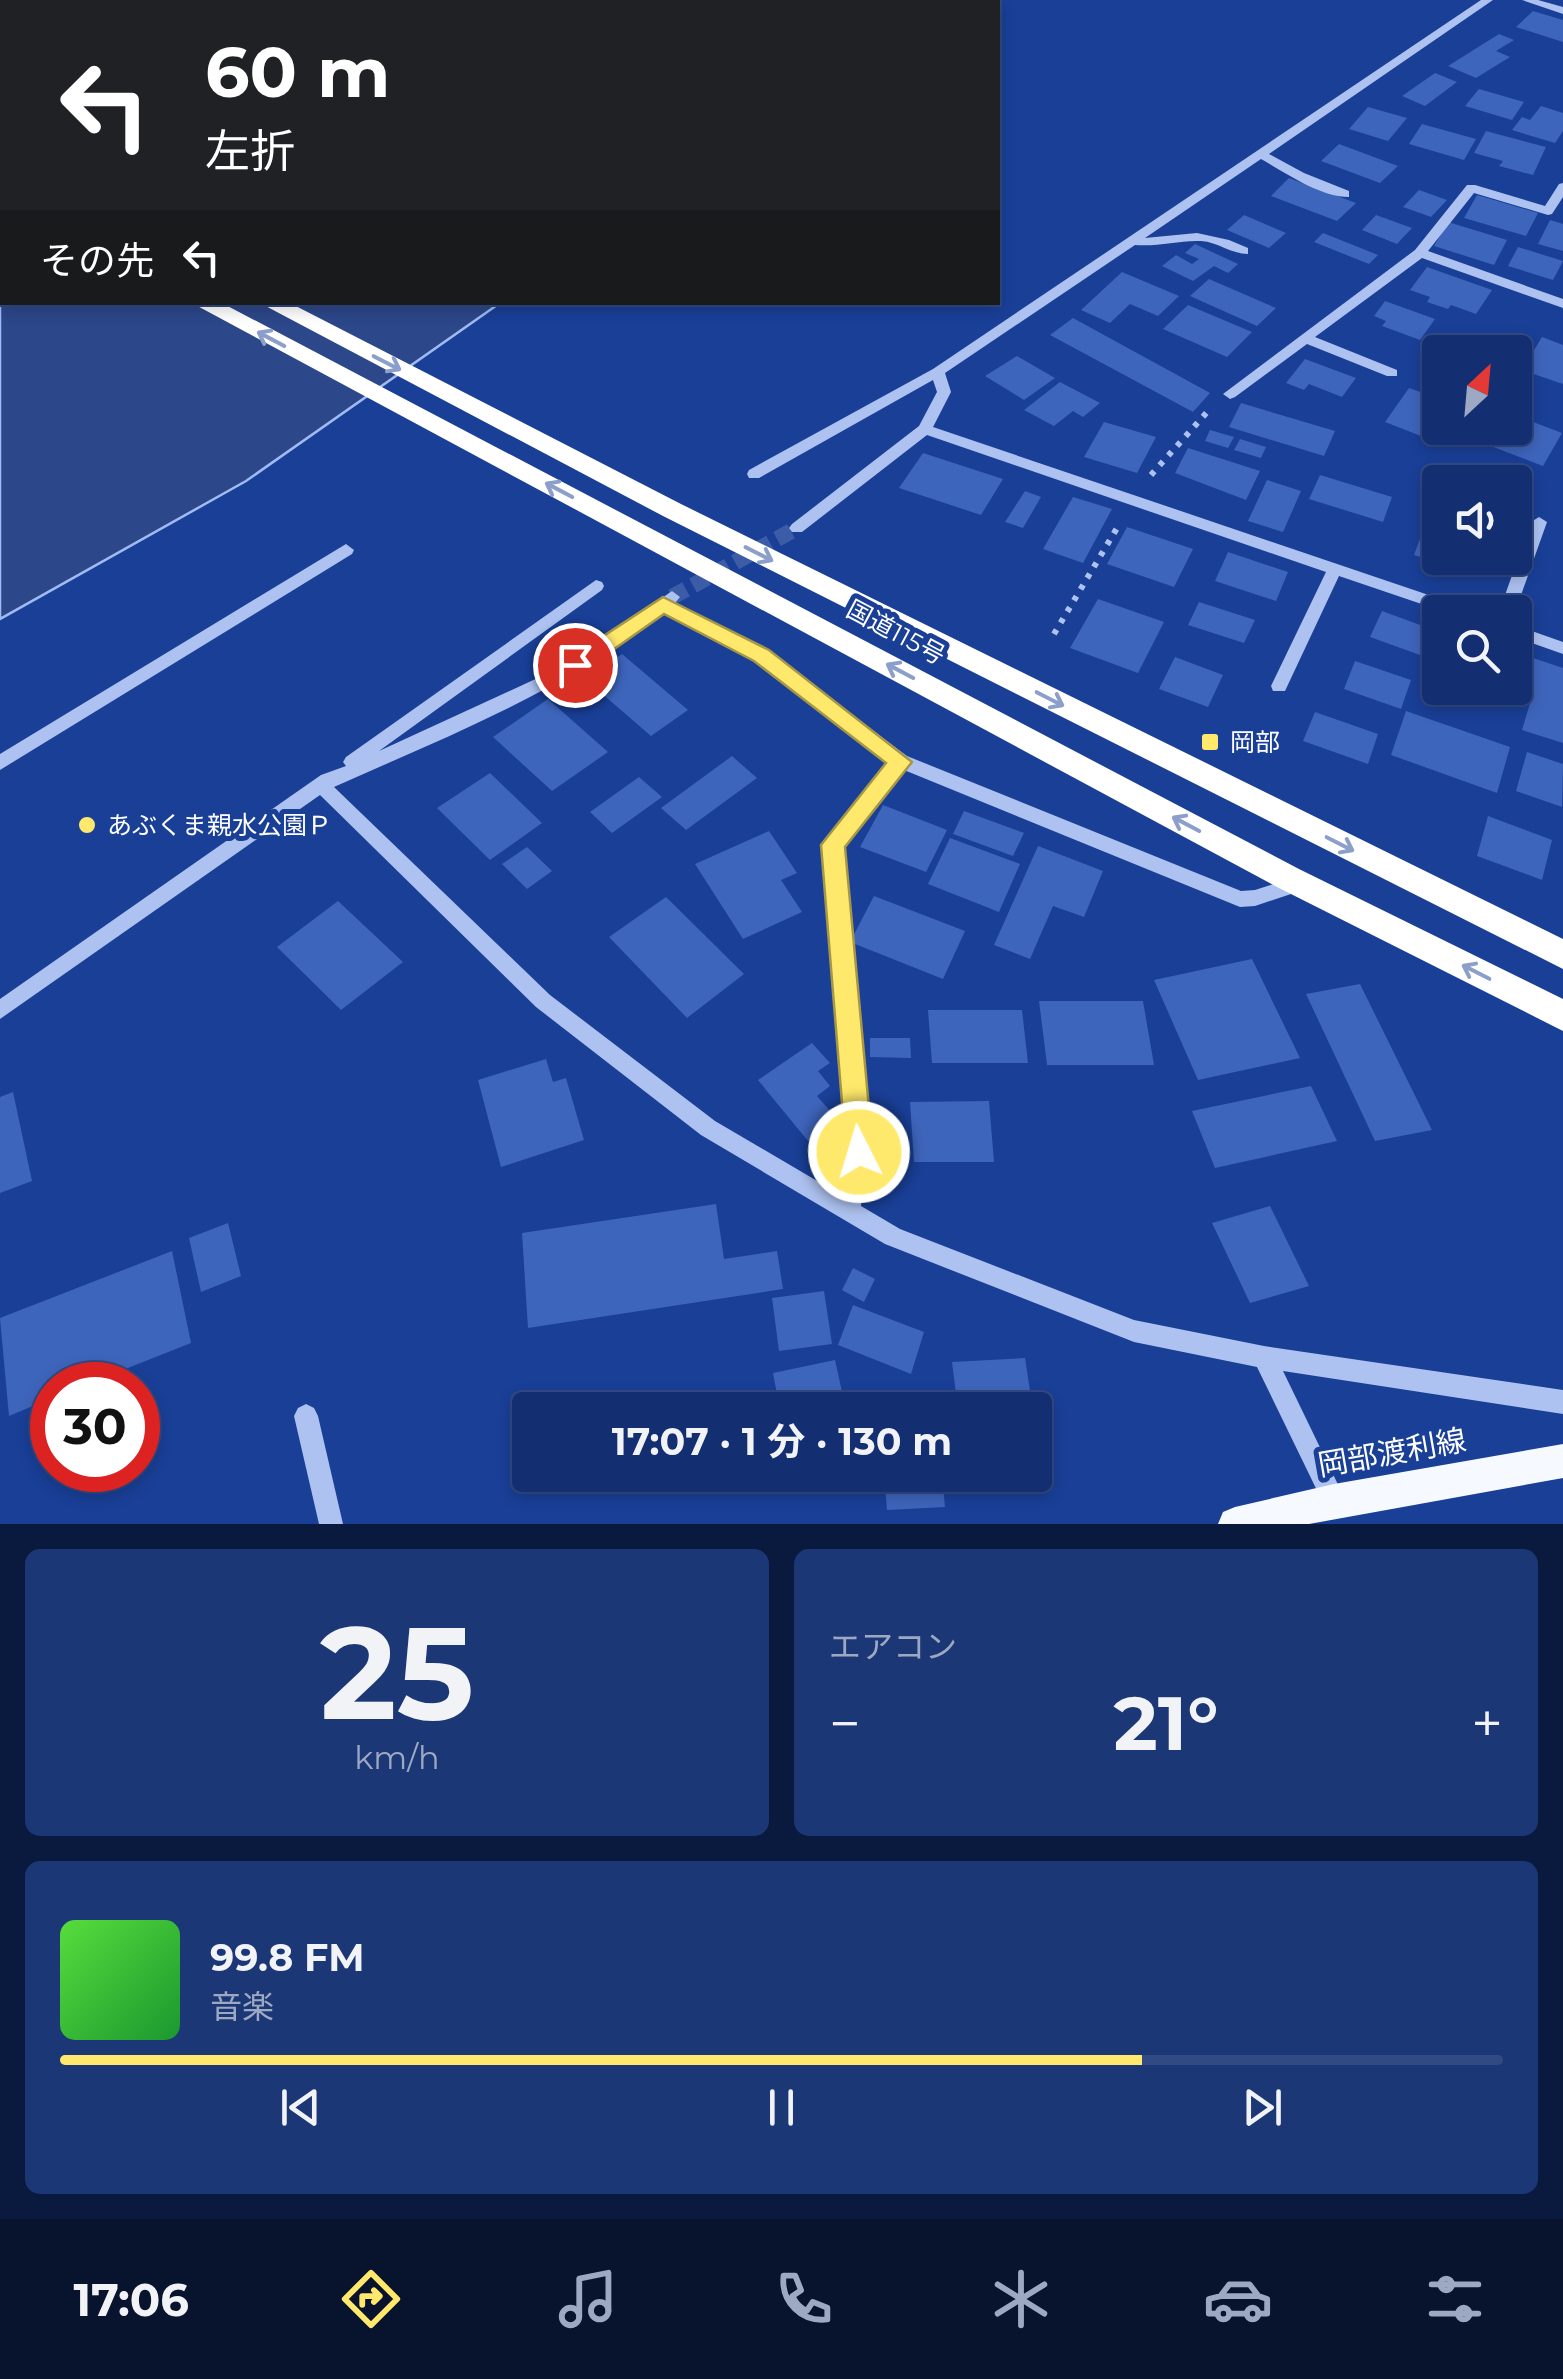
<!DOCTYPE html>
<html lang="ja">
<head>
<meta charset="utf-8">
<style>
  body { margin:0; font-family:Montserrat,"Noto Sans JP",sans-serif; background:#1c3776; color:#f1f3f6; height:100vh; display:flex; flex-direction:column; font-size:38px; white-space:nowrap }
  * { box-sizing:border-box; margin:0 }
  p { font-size:32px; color:#9da9c3 }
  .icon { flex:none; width:55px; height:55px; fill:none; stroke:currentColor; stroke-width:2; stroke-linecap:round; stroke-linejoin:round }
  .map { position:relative; height:1524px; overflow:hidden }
  .side { display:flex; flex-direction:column; gap:25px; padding:25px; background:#0a1a3e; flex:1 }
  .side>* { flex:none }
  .banner { position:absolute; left:0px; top:0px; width:1000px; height:305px; box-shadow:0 5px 15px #0003,0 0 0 2px #324a84; background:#202124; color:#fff; overflow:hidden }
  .needle { width:65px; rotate:26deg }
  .fabs { position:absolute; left:1422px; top:335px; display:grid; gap:20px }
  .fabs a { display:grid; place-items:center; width:110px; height:110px; border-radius:10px; background:#132f71; box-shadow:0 5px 15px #0003,0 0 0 2px #324a84; font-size:50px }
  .speed { position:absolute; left:30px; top:1362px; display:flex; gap:20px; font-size:50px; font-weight:700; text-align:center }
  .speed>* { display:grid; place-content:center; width:130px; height:130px; border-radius:50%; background:#132f71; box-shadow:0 5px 15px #0003,0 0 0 2px #324a84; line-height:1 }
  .speed .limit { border:15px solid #d22; background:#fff; color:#111 }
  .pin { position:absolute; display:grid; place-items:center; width:85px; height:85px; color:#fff; margin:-42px; border:5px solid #fff; border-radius:50%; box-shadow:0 2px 10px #0007 }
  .me { position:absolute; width:110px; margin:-55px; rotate:355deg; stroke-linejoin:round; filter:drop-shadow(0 0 8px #0008) }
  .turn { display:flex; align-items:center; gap:35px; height:210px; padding:0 40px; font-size:45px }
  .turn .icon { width:130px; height:130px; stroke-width:2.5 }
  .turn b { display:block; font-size:70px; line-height:85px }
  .then { display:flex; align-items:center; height:95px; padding:0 40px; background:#0003; gap:20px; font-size:38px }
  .big { font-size:75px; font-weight:700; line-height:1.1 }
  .side .card { flex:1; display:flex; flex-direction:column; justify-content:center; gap:15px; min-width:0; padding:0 35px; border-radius:15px; background:#1c3776 }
  .side .dial { align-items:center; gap:0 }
  .dial b { font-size:130px; line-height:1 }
  .song { display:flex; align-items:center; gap:30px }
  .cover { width:120px; height:120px; border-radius:15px; background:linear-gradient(135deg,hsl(110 70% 55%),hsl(130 70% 35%)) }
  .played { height:10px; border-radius:5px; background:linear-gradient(90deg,#ffe96c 75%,#324a84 75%) }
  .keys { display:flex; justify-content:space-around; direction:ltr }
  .heat { display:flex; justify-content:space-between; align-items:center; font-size:55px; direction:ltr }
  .side .tiles { flex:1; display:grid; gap:25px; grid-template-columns:1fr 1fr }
  .card:last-child { grid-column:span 2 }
  .trip { position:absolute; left:512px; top:1392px; width:540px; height:100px; border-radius:10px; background:#132f71; box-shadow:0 5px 15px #0003,0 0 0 2px #324a84; font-weight:700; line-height:100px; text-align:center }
  .tabs { display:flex; height:160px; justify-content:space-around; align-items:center; background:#08132d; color:#9da9c3 }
  .tabs .icon { width:70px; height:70px }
  .tabs .active { color:#ffe96c }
  .tabs b { font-size:45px; color:#f1f3f6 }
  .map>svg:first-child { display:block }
</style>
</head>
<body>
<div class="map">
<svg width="1563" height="1524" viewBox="0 0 1563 1524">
  <rect width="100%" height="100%" fill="#193f97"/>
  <path fill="#2c478a" stroke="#a0bbf3" stroke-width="2.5" d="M0 173 2 302 500 303 246 481 0 619Z"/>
  <path fill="#3e65bc" d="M1533 11 1563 20V42L1516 27Z
    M1499 34 1514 40 1496 51 1510 57 1476 78 1448 66Z
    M1435 73 1457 82 1425 106 1402 96Z
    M1479 89 1524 102 1512 120 1465 106Z
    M1541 106 1563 113V131L1555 143 1512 130 1522 117 1530 120Z
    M1368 107 1407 118 1388 141 1349 129Z
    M1422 124 1476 139 1464 160 1409 144Z
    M1486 131 1546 147 1533 175 1499 166 1503 161 1474 153Z
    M1339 144 1398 166 1380 183 1321 161Z
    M1289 178 1356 203 1337 221 1271 196Z
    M1419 190 1447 200 1431 217 1403 207Z
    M1477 195 1538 213 1526 236 1464 218Z
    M1244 215 1286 233 1269 248 1227 230Z
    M1376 215 1412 228 1397 244 1362 230Z
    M1550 220 1563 224V251L1538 244Z
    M1448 222 1507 240 1494 265 1434 246Z
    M1323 233 1378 255 1369 264 1314 242Z
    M1195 244 1238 264 1228 273 1214 266 1193 281 1162 266 1176 255 1192 264 1199 259 1185 253Z
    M1518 247 1563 261 1553 280 1508 266Z
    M1427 267 1492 290 1476 314 1451 305 1448 309 1427 302 1430 297 1410 290Z
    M1122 272 1179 296 1158 316 1130 304 1110 323 1081 310Z
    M1209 279 1276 308 1257 326 1190 296Z
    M1385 301 1435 319 1420 340 1382 326 1386 321 1374 316Z
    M1188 305 1252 332 1227 357 1163 329Z
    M1073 318 1210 393 1193 412 1050 335Z
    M1542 337 1563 345V384L1522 370Z
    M1017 356 1055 378 1024 400 985 376Z
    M1305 359 1356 378 1342 397 1309 384 1304 390 1286 383Z
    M1060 382 1100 403 1083 417 1073 411 1054 426 1024 410Z
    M1409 388 1440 399V407L1421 436 1385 422Z
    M1241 403 1335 431 1324 456 1229 427Z
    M1515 415 1562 433 1543 466 1444 428H1515Z
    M1104 422 1156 437 1137 473 1084 457Z
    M1210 430 1234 437 1228 448 1205 441Z
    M1240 439 1266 447 1261 458 1234 450Z
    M1188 448 1260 471 1246 500 1175 473Z
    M923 453 1003 479 981 515 899 488Z
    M1320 475 1392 497 1383 522 1309 499Z
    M1267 480 1301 491 1283 532 1248 521Z
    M1025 491 1041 497 1023 528 1005 522Z
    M1073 497 1112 509 1083 563 1043 549Z
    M1425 525 1440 529V558H1485L1479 576 1414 555Z
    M1127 527 1193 549 1174 587 1107 564Z
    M1228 552 1288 572 1276 601 1215 581Z
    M1098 599 1164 622 1138 673 1070 648Z
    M1199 602 1255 620 1244 643 1188 625Z
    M1382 611 1431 629 1420 655 1370 637Z
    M1440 625V667L1427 662Z
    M622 654 688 710 651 736 585 679Z
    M1524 655 1563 668V743L1522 730 1531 700 1513 694Z
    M1175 657 1223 675 1208 707 1159 689Z
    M1355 661 1411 680 1401 709 1344 689Z
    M548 699 608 752 552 791 493 737Z
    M1406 711 1510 747 1497 793 1391 755Z
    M1315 712 1378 734 1368 764 1303 741Z
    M1527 752 1563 764 1562 807 1516 791Z
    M732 756 757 778 686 830 661 808Z
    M490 773 542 823 490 860 437 808Z
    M639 777 662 797 612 833 590 812Z
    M883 805 947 830 926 872 860 847Z
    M964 811 1024 833 1013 856 953 834Z
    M1488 816 1552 840 1542 880 1477 856Z
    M769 831 797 873 781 880 802 912 743 939 695 864Z
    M950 838 1020 864 999 912 928 884Z
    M1038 846 1103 871 1084 917 1053 906 1030 959 994 945Z
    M527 847 552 871 527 889 502 864Z
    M874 896 965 931 943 979 850 942Z
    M666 897 744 974 687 1018 609 937Z
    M338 901 403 962 341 1010 277 947Z
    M1252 959 1300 1058 1198 1080 1154 980Z
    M1360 984 1432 1130 1375 1141 1306 994Z
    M1039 1001H1143L1154 1065H1047Z
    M928 1010H1022L1028 1063H932Z
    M870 1038H910L911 1058 870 1057Z
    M812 1043 830 1063 818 1071 830 1086 817 1096 838 1120 808 1141 758 1080Z
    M546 1059 553 1082 566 1078 584 1140 501 1167 478 1080Z
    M1311 1086 1337 1141 1215 1168 1192 1111Z
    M13 1092 32 1181 0 1193V1097Z
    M989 1101 994 1162H914L910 1102Z
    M716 1204 724 1259 777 1251 783 1289 528 1328 522 1233Z
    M1270 1206 1309 1286 1250 1303 1212 1223Z
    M228 1223 241 1276 201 1292 189 1238Z
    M172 1251 191 1343 85 1385H52V1398L9 1416 0 1318Z
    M853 1268 875 1279 864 1302 842 1290Z
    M824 1291 832 1344 779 1351 772 1298Z
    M853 1305 924 1332 911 1374 838 1345Z
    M1025 1358 1033 1410H958L952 1362Z
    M835 1360 846 1410H780L773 1373Z
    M884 1475H942L945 1507 887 1510Z"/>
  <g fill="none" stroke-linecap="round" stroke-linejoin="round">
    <path stroke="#3c5ca7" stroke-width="16" stroke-dasharray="16 8" stroke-linecap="butt" d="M672 597 797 528"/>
    <path stroke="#adc2f0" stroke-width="6" stroke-dasharray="5 8" stroke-linecap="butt" d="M1151 475 1209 410
      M1054 634 1120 523"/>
    <path fill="#adc2f0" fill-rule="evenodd" d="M1481 0H1493L1269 154 1304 173 1349 191V197C1320 197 1286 173 1261 159L1145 238 1197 233 1229 240 1248 248V254C1231 254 1218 242 1201 241 1179 240 1158 247 1135 245L945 373 951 392 933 427 1467 608 1469 612H1445L1339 576 1285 691H1273L1271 686 1326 572 927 435 802 532H792L789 528 792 524 919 426 937 392 933 380 759 478H749L747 474 749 470 933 369Z
      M1522 0H1538L1563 7V14Z
      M1563 183V197L1552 214 1548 215 1474 193 1428 251 1563 299V308L1422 258 1315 337 1397 370V376H1387L1307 344 1235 397 1230 399 1223 394 1415 250 1467 185H1475L1545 206 1559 184Z
      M1539 517 1547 522 1515 612H1499L1531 522Z
      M346 544 354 550 352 554 0 770V754Z
      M596 580 602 582 604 586 602 590 379 751 542 676 586 651 672 591 680 597 675 603 767 651 907 756 1241 891 1255 890 1277 883 1281 873 1288 870 1295 873 1297 878 1291 894 1255 906 1240 907 904 770 842 847 869 1153 861 1206 900 1229 1134 1320 1264 1346 1563 1390V1414L1283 1371 1346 1501 1342 1509 1334 1513 1326 1509 1257 1367 1134 1342 885 1244 701 1135 536 1007 320 795 0 1019V999L321 775 346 766 343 762 346 757ZM664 612 755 659 890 762 824 845 849 1153 841 1195 715 1121 550 995 334 787C448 736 566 690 664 612Z
      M1515 625 1563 642V654L1515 637Z
      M306 1404 314 1408 318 1416 343 1524H319L294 1416 298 1408Z"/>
    <path fill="#f6f9ff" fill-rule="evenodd" d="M1563 1444V1478L1309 1524H1218L1223 1512 1235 1507 1334 1484Z"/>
    <path fill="#fff" fill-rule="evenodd" d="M0 158H2V171H0Z
      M0 191H2V205H0Z
      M190 302H220L1299 869 1563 999V1031L1277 887Z
      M258 302H288L681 504 1563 939V969L663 516Z"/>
  </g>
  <defs><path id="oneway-shaft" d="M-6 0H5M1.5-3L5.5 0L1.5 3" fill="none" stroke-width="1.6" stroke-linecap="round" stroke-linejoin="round" transform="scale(2.5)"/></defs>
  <g stroke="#8c9fcb">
    <use href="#oneway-shaft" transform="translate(271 339) rotate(-152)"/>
    <use href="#oneway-shaft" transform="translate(387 363) rotate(27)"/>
    <use href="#oneway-shaft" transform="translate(559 490) rotate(-152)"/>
    <use href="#oneway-shaft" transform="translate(759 554) rotate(27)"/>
    <use href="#oneway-shaft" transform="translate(900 671) rotate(-152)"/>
    <use href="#oneway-shaft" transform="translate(1050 699) rotate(27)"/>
    <use href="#oneway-shaft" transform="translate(1186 824) rotate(-152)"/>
    <use href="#oneway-shaft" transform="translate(1340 844) rotate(27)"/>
    <use href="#oneway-shaft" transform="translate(1476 972) rotate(-153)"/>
  </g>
  <path fill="#ffe96c" stroke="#a69746" stroke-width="2.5" d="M663 597 769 650 912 762 845 847 873 1152 869 1162 859 1165 850 1162 846 1152 821 845 886 763 754 661 664 614 583 671H567L564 665 567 660Z"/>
  <g fill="#ffe96c" stroke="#193f97" stroke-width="4">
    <rect x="1200" y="732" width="20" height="20" rx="5"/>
    <circle cx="87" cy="825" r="10"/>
  </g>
  <g text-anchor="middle" stroke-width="10" stroke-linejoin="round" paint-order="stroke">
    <g font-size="25" fill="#fff" stroke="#193f97">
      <text transform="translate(896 632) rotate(28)" y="9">国道115号</text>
    </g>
    <g font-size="25" fill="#fff" stroke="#193f97" text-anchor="start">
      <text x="1230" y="751">岡部</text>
      <text x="107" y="834">あぶくま親水公園Ｐ</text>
    </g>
    <g font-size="30" fill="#fff" stroke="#193f97">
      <text transform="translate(1392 1453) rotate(-10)" y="10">岡部渡利線</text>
    </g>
  </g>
</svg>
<div class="fabs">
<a><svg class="needle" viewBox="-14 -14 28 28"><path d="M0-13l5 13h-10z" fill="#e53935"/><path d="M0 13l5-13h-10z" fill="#9da9c3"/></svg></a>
<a><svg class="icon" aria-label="sound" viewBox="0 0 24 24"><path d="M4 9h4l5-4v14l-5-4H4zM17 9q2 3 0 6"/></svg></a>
<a><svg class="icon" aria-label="search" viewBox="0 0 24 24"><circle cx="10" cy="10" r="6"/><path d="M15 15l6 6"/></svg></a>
</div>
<div class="speed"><div class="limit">30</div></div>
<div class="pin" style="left:575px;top:665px;background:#d93025"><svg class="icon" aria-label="arrive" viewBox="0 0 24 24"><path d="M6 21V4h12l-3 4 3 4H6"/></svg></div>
<svg class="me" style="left:859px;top:1152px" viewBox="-20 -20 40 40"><circle r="17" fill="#ffe96c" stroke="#fff" stroke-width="3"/><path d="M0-11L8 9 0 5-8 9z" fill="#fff"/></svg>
<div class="trip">17:07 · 1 分 · 130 m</div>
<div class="banner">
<div class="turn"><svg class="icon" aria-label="left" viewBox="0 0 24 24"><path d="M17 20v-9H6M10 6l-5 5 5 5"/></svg><div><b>60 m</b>左折</div></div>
<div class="then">その先<svg class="icon" aria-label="left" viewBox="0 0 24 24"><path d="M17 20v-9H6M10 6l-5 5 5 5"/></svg></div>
</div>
</div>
<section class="side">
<div class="tiles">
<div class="card dial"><b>25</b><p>km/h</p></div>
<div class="card"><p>エアコン</p>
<div class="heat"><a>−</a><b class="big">21°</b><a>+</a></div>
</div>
<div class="card">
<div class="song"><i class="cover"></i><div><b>99.8 FM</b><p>音楽</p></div></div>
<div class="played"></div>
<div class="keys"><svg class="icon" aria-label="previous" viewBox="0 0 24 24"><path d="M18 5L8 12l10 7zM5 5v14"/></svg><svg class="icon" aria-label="pause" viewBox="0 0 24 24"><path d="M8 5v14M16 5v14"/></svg><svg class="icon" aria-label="next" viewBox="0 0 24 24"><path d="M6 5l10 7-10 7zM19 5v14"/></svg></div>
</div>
</div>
</section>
<nav class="tabs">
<b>17:06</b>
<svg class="icon active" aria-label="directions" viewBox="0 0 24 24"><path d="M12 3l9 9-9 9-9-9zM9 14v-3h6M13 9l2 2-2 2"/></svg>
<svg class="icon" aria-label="music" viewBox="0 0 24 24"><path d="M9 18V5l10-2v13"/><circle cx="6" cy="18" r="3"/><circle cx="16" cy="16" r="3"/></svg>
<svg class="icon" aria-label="phone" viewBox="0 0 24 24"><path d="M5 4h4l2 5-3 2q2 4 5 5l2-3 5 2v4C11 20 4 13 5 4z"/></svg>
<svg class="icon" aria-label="climate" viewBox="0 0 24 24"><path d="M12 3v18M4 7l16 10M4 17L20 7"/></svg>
<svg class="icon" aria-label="car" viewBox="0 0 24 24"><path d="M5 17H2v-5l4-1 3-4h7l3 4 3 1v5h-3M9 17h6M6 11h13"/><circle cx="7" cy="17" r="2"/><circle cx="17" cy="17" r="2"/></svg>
<svg class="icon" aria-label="filters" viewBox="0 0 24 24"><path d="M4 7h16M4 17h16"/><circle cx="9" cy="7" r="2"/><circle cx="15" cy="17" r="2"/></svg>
</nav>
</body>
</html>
